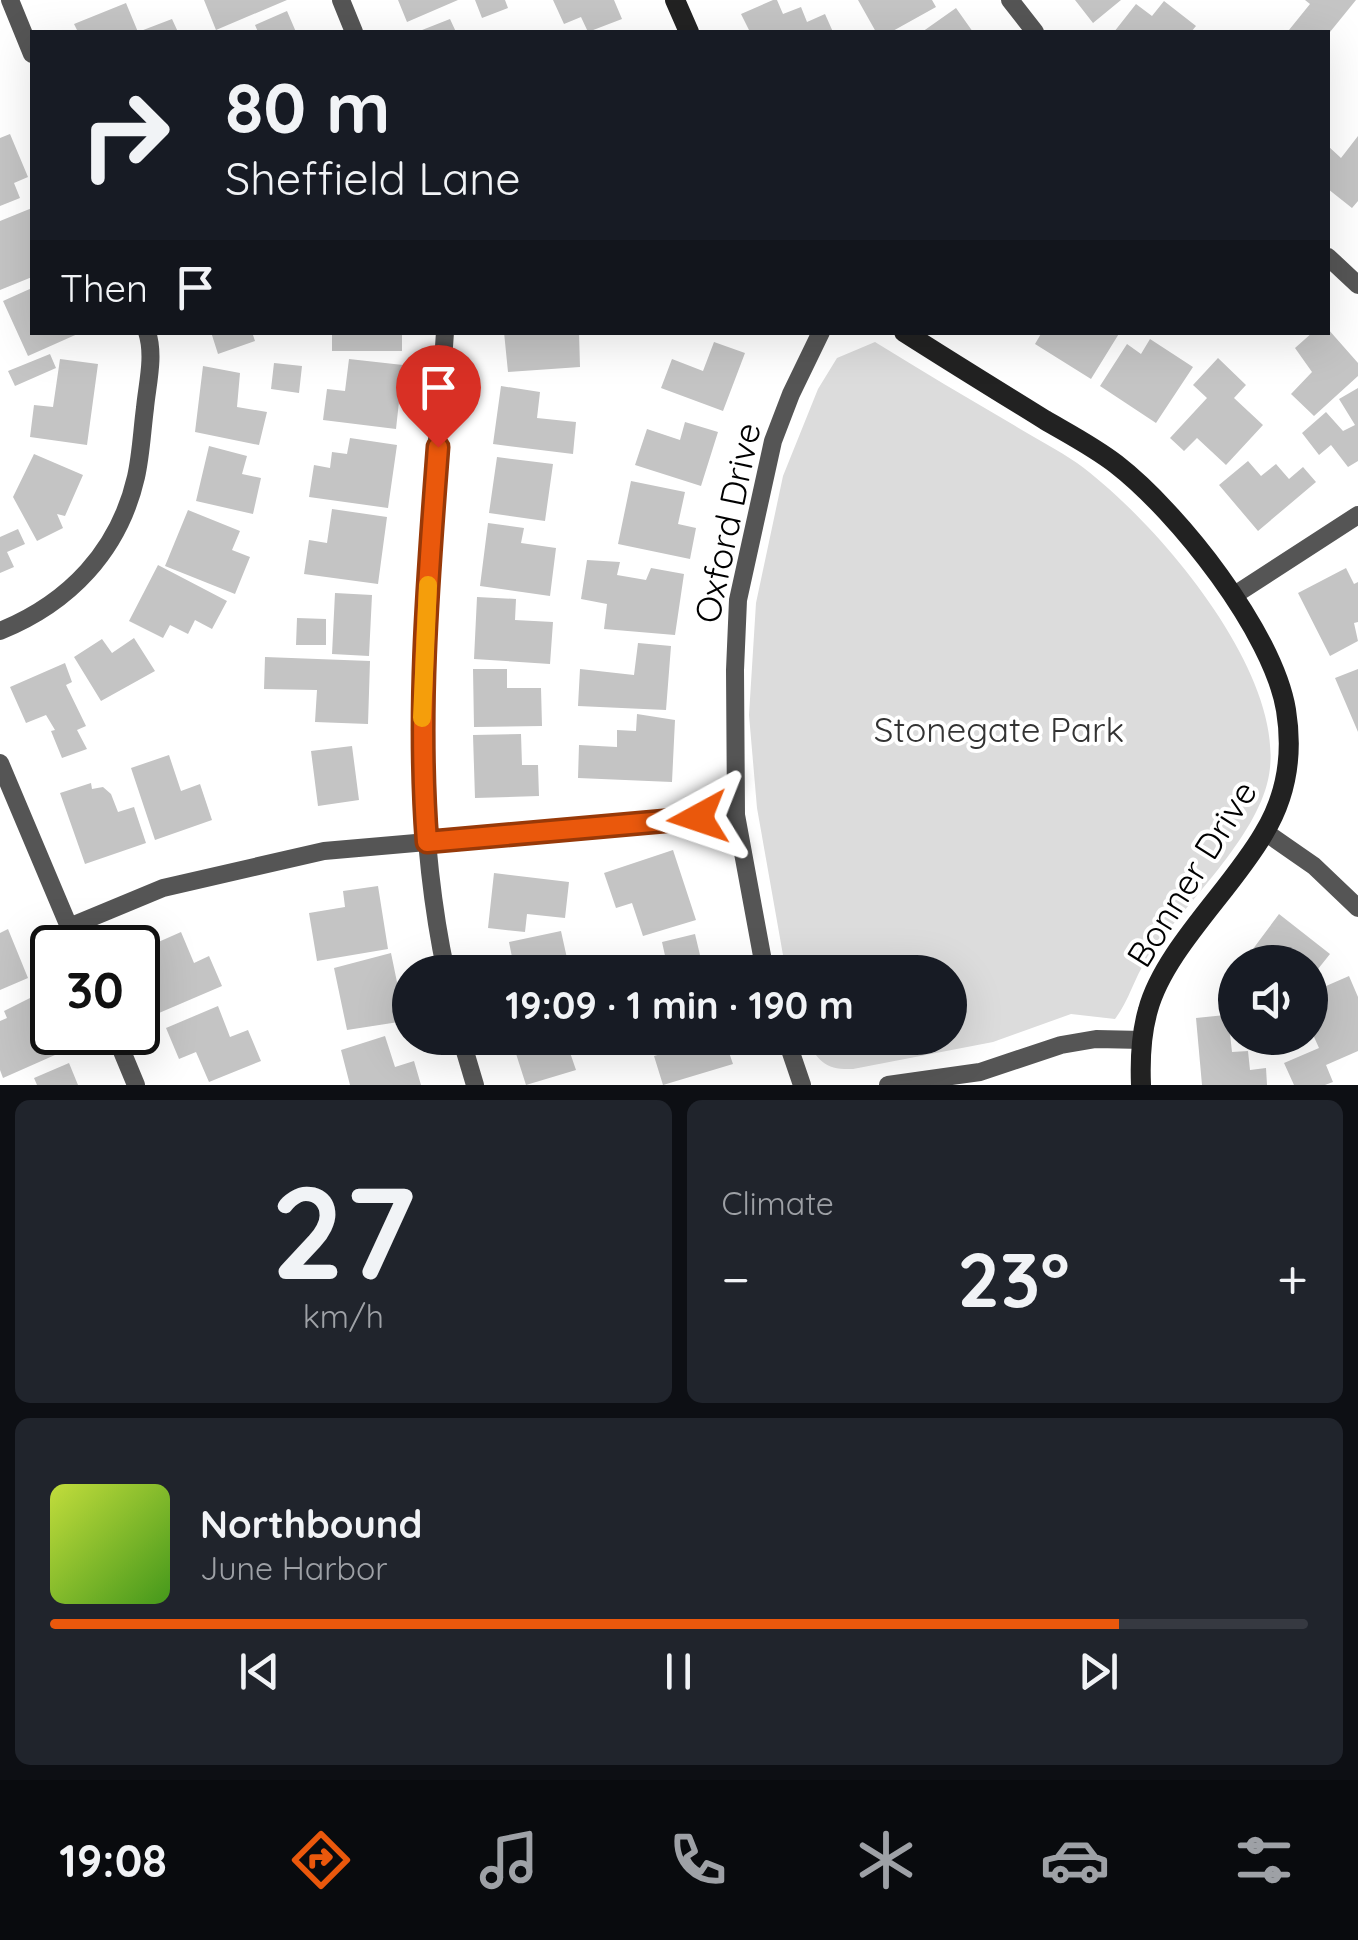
<!DOCTYPE html>
<html lang="en">
<head>
<meta charset="utf-8">
<style>
  body { margin:0; font-family:Quicksand,sans-serif; background:#20242c; color:#f1f3f6; height:100vh; display:flex; flex-direction:column; font-size:38px; white-space:nowrap }
  * { box-sizing:border-box; margin:0 }
  p { font-size:32px; color:#9ea1a6 }
  .icon { flex:none; width:55px; height:55px; fill:none; stroke:currentColor; stroke-width:2; stroke-linecap:round; stroke-linejoin:round }
  .map { position:relative; height:1085px; overflow:hidden }
  .drawer { display:flex; flex-direction:column; gap:15px; padding:15px; background:#0d0f14; flex:1 }
  .drawer>* { flex:none }
  .hud { position:absolute; left:30px; top:30px; width:1300px; height:305px; border-radius:0px; box-shadow:0 10px 40px #0002; background:#171b24; color:#f1f3f6; overflow:hidden }
  .buttons { position:absolute; left:1218px; top:945px; display:grid; gap:20px }
  .buttons a { display:grid; place-items:center; width:110px; height:110px; border-radius:50%; background:#171b24; box-shadow:0 10px 40px #0002; font-size:50px }
  .speed { position:absolute; left:30px; top:925px; display:flex; gap:20px; font-size:50px; font-weight:700; text-align:center }
  .speed>* { display:grid; place-content:center; width:130px; height:130px; border-radius:50%; background:#171b24; box-shadow:0 10px 40px #0002; line-height:1 }
  .speed .limit { border:5px solid #111; border-radius:15px; background:#fff; color:#111 }
  .pin { position:absolute; display:grid; place-items:center; width:85px; height:85px; color:#fff; margin:-102px -42px; border-radius:50% 50% 50% 0; rotate:-45deg; box-shadow:0 0 10px #0007 }
  .pin .icon { rotate:45deg }
  .me { position:absolute; width:110px; margin:-55px; rotate:265deg; stroke-linejoin:round; filter:drop-shadow(0 0 8px #0008) }
  .turn { display:flex; align-items:center; gap:35px; height:210px; padding:0 30px; font-size:45px }
  .turn .icon { width:130px; height:130px; stroke-width:2.5 }
  .turn b { display:block; font-size:70px; line-height:85px }
  .then { display:flex; align-items:center; height:95px; padding:0 30px; background:#0003; gap:20px; font-size:38px }
  .big { font-size:75px; font-weight:800; line-height:1.1 }
  .drawer .widget { flex:1; display:flex; flex-direction:column; justify-content:center; gap:15px; min-width:0; padding:0 35px; border-radius:15px; background:#20242c }
  .drawer .dial { align-items:center; gap:0 }
  .dial b { font-size:130px; line-height:1 }
  .song { display:flex; align-items:center; gap:30px }
  .cover { width:120px; height:120px; border-radius:15px; background:linear-gradient(135deg,hsl(70 70% 55%),hsl(100 70% 35%)) }
  .played { height:10px; border-radius:5px; background:linear-gradient(90deg,#ea580c 85%,#363941 85%) }
  .keys { display:flex; justify-content:space-around; direction:ltr }
  .heat { display:flex; justify-content:space-between; align-items:center; font-size:55px; direction:ltr }
  .drawer .tiles { flex:1; display:grid; gap:15px; grid-template-columns:1fr 1fr }
  .widget:last-child { grid-column:span 2 }
  .trip { position:absolute; left:392px; top:955px; width:575px; height:100px; border-radius:50px; background:#171b24; box-shadow:0 10px 40px #0002; font-weight:800; line-height:100px; text-align:center }
  .tabs { display:flex; height:160px; justify-content:space-around; align-items:center; background:#090b0e; color:#9ea1a6 }
  .tabs .icon { width:70px; height:70px }
  .tabs .selected { color:#ea580c }
  .tabs b { font-size:45px; color:#f1f3f6 }
  .map>svg:first-child { display:block }
</style>
</head>
<body>
<div class="map">
<svg width="1358" height="1085" viewBox="0 0 1358 1085">
  <rect width="100%" height="100%" fill="#fff"/>
  <path fill="#dcdcdc" d="M875 342C920 370 966 397 1012 424 1033 437 1057 449 1077 463 1155 519 1295 681 1267 784 1251 844 1182 907 1147 959 1134 978 1129 1001 1115 1019L1071 1014 993 1042 853 1069C826 1070 818 1062 806 1038H950V972H786L757 808 749 715 756 603 783 476 818 389 837 358Z"/>
  <path fill="#c4c4c4" d="M204 0H287L216 30Z
    M398 0H458L407 22Z
    M475 0H505L508 8 482 18Z
    M553 0H614L622 19 588 32 581 17 564 24Z
    M773 0H777L783 14 801 7 807 22 825 14 833 32H750L741 14Z
    M858 0H932L936 7 891 32H876Z
    M1075 0H1121L1093 23Z
    M1305 0H1356L1330 32H1292L1289 30 1310 4Z
    M1164 1 1196 26 1191 32H1114L1136 4 1152 16Z
    M126 3 138 32H78L74 24Z
    M956 8 973 32H922Z
    M287 11 296 32H258L255 25Z
    M172 19 178 32H138Z
    M450 19 456 32H417Z
    M10 134 28 177 14 183 20 198 0 206V138Z
    M1358 136V201L1352 208 1328 189V146L1341 158Z
    M32 208V277L0 290V221Z
    M32 288V332H82L28 356 3 301Z
    M1328 329 1358 363V376L1314 416 1291 394 1312 372 1295 348 1313 332H1328Z
    M211 332H252L255 341 218 354Z
    M332 332H402V351H332Z
    M504 332H579L580 367 508 372Z
    M1042 332H1120L1091 379 1035 344Z
    M1150 339 1193 367 1156 423 1100 386 1127 344 1141 354Z
    M714 342 745 353 723 411 661 388 672 359 703 371Z
    M50 354 56 368 15 386 8 371Z
    M1218 358 1246 385 1234 398 1263 425 1226 465 1197 438 1184 451 1170 438 1207 398 1193 385Z
    M60 359 98 364 87 445 30 437 34 405 53 407Z
    M349 359 403 365 396 429 323 420 327 389 345 391Z
    M274 363 302 366 299 393 271 389Z
    M203 366 240 373 237 407 267 412 259 445 195 432Z
    M501 386 540 392 537 418 576 422 573 454 493 444Z
    M1358 388V461L1348 467 1331 445 1319 455 1302 433 1326 412 1343 431 1355 425 1339 399Z
    M685 422 718 432 701 486 635 465 647 429 680 440Z
    M350 438 397 445 388 508 309 497 314 465 330 468 332 452 347 454Z
    M209 446 247 456 242 474 261 478 253 514 196 501Z
    M34 454 83 475 65 516 57 514 63 528 37 541 13 497Z
    M497 457 553 464 545 521 489 513Z
    M1248 461 1261 476 1276 464 1289 479 1303 467 1316 482 1258 531 1219 485Z
    M631 481 685 492 678 524 696 528 690 559 618 544Z
    M332 509 387 517 378 584 304 574 309 540 327 543Z
    M188 510 240 531 232 550 250 557 235 594 165 566Z
    M488 523 524 528 521 543 556 548 550 596 480 586Z
    M18 529 25 544 7 552 14 567 0 573V537Z
    M587 560 620 562 617 575 646 580 651 568 684 574 675 635 604 629 607 604 581 599Z
    M158 565 227 601 212 629 195 620 188 634 170 625 163 638 129 621Z
    M1346 568 1354 584 1358 582V622L1354 623 1358 641 1330 656 1298 593Z
    M335 593 372 595 369 656 332 654Z
    M477 597 516 599 515 620 553 622 550 664 474 659Z
    M297 618 326 619V645H296Z
    M134 638 155 671 101 701 74 657 102 639 112 653Z
    M638 643 671 646 666 710 578 706 580 669 634 675Z
    M265 657 370 661 368 724 315 722 317 690 264 689Z
    M65 663 72 682 66 685 86 726 77 730 87 749 62 758 51 731 55 730 46 715 26 723 10 687Z
    M473 669H507V688H541L542 726 474 727Z
    M1358 669V732L1335 678Z
    M637 714 675 720 672 782 578 778 579 745 617 747V730L636 731Z
    M521 734 522 765H538L539 796 475 798 473 735Z
    M352 746 359 800 318 806 311 751Z
    M169 755 181 791 200 784 212 820 155 840 131 768Z
    M91 783 92 789 103 787 111 794 118 812 134 807 146 843 85 864 60 793Z
    M673 850 696 920 643 936 632 903 616 908 604 873Z
    M494 873 569 882 565 918 527 914 525 932 488 928Z
    M378 886 388 949 317 961 309 913 345 907 343 891Z
    M1279 914 1330 954 1310 979V962H1254L1247 957Z
    M8 929 28 978 0 990V933Z
    M561 931 570 972H515L509 942Z
    M181 932 194 963 209 956 222 986 159 1013 138 961V951Z
    M695 934 704 972H634L633 968 666 960 662 942Z
    M391 953 405 1021 347 1030 334 968Z
    M1349 976 1358 997V1051L1326 1065 1333 1082 1325 1085H1294L1284 1063 1319 1048 1310 1028V993Z
    M34 996 37 1004 43 1002 52 1032H56L64 1051 3 1078 0 1070V1021L7 1018 4 1011Z
    M218 1006 230 1037 248 1030 261 1061 209 1082 196 1052 179 1059 166 1028Z
    M1235 1014V1033L1230 1034 1232 1052 1248 1051 1250 1070 1266 1068 1267 1085H1202L1196 1018Z
    M385 1036 395 1067 414 1061 421 1085H350L341 1050Z
    M511 1038H565L576 1070 526 1085Z
    M667 1038H724L733 1064 663 1085 654 1056 671 1051Z
    M69 1063 78 1085H37L34 1078Z"/>
  <g fill="none" stroke-linecap="round" stroke-linejoin="round">
    <path stroke="#555" stroke-width="18" d="M10 0 32 54
      M341 0 354 32
      M1010 0 1035 32
      M1328 257 1358 285
      M445 332C431 545 401 762 446 972
      M1233 596 1358 515
      M0 631C69 603 119 551 136 477 141 455 142 431 145 408 147 385 155 356 147 332
      M0 763 78 948
      M1265 832 1314 866 1358 908
      M69 927 163 888 324 851 736 815
      M765 972 736 815 735 670 738 600 773 441 791 394 821 332
      M114 1032 136 1085
      M461 1038 475 1085
      M786 1038 802 1085
      M888 1085 980 1072 1061 1045 1096 1039 1143 1040"/>
    <path stroke="#222" stroke-width="20" d="M675 0 689 32
      M904 332C951 362 998 391 1045 420 1069 434 1094 447 1116 464 1178 512 1273 632 1286 710 1293 753 1287 795 1264 833 1232 889 1164 950 1148 1010 1141 1034 1140 1060 1141 1085"/>
  </g>
  <g fill="none" stroke-linecap="round" stroke-linejoin="round">
    <g stroke="#983908" stroke-width="25">
      <path id="route" d="M438 447C428 579 417 710 427 842L698 818"/>
    </g>
    <use href="#route" stroke="#ea580c" stroke-width="18"/>
    <path stroke="#f59e0b" stroke-width="18" d="M422 718 428 585"/>
  </g>
  <g text-anchor="middle" stroke-width="8" stroke-linejoin="round" paint-order="stroke">
    <g font-size="35" fill="#000" stroke="#fff">
      <text transform="translate(728 523) rotate(-78)" y="12">Oxford Drive</text>
      <text transform="translate(1192 874) rotate(-58)" y="12">Bonner Drive</text>
    </g>
    <g font-size="35" fill="#333" stroke="#fff">
      <text x="999" y="742">Stonegate Park</text>
    </g>
  </g>
</svg>
<div class="buttons">
<a><svg class="icon" aria-label="sound" viewBox="0 0 24 24"><path d="M4 9h4l5-4v14l-5-4H4zM17 9q2 3 0 6"/></svg></a>
</div>
<div class="speed"><div class="limit">30</div></div>
<div class="pin" style="left:438px;top:447px;background:#d93025"><svg class="icon" aria-label="arrive" viewBox="0 0 24 24"><path d="M6 21V4h12l-3 4 3 4H6"/></svg></div>
<svg class="me" style="left:698px;top:818px" viewBox="-20 -20 40 40"><path d="M0-17L14 15 0 8-14 15z" fill="#ea580c" stroke="#fff" stroke-width="4"/></svg>
<div class="trip">19:09 · 1 min · 190 m</div>
<div class="hud">
<div class="turn"><svg class="icon" aria-label="right" viewBox="0 0 24 24"><path d="M7 20v-9h11M14 6l5 5-5 5"/></svg><div><b>80 m</b>Sheffield Lane</div></div>
<div class="then">Then<svg class="icon" aria-label="arrive" viewBox="0 0 24 24"><path d="M6 21V4h12l-3 4 3 4H6"/></svg></div>
</div>
</div>
<section class="drawer">
<div class="tiles">
<div class="widget dial"><b>27</b><p>km/h</p></div>
<div class="widget"><p>Climate</p>
<div class="heat"><a>−</a><b class="big">23°</b><a>+</a></div>
</div>
<div class="widget">
<div class="song"><i class="cover"></i><div><b>Northbound</b><p>June Harbor</p></div></div>
<div class="played"></div>
<div class="keys"><svg class="icon" aria-label="previous" viewBox="0 0 24 24"><path d="M18 5L8 12l10 7zM5 5v14"/></svg><svg class="icon" aria-label="pause" viewBox="0 0 24 24"><path d="M8 5v14M16 5v14"/></svg><svg class="icon" aria-label="next" viewBox="0 0 24 24"><path d="M6 5l10 7-10 7zM19 5v14"/></svg></div>
</div>
</div>
</section>
<nav class="tabs">
<b>19:08</b>
<svg class="icon selected" aria-label="directions" viewBox="0 0 24 24"><path d="M12 3l9 9-9 9-9-9zM9 14v-3h6M13 9l2 2-2 2"/></svg>
<svg class="icon" aria-label="music" viewBox="0 0 24 24"><path d="M9 18V5l10-2v13"/><circle cx="6" cy="18" r="3"/><circle cx="16" cy="16" r="3"/></svg>
<svg class="icon" aria-label="phone" viewBox="0 0 24 24"><path d="M5 4h4l2 5-3 2q2 4 5 5l2-3 5 2v4C11 20 4 13 5 4z"/></svg>
<svg class="icon" aria-label="climate" viewBox="0 0 24 24"><path d="M12 3v18M4 7l16 10M4 17L20 7"/></svg>
<svg class="icon" aria-label="car" viewBox="0 0 24 24"><path d="M5 17H2v-5l4-1 3-4h7l3 4 3 1v5h-3M9 17h6M6 11h13"/><circle cx="7" cy="17" r="2"/><circle cx="17" cy="17" r="2"/></svg>
<svg class="icon" aria-label="filters" viewBox="0 0 24 24"><path d="M4 7h16M4 17h16"/><circle cx="9" cy="7" r="2"/><circle cx="15" cy="17" r="2"/></svg>
</nav>
</body>
</html>
